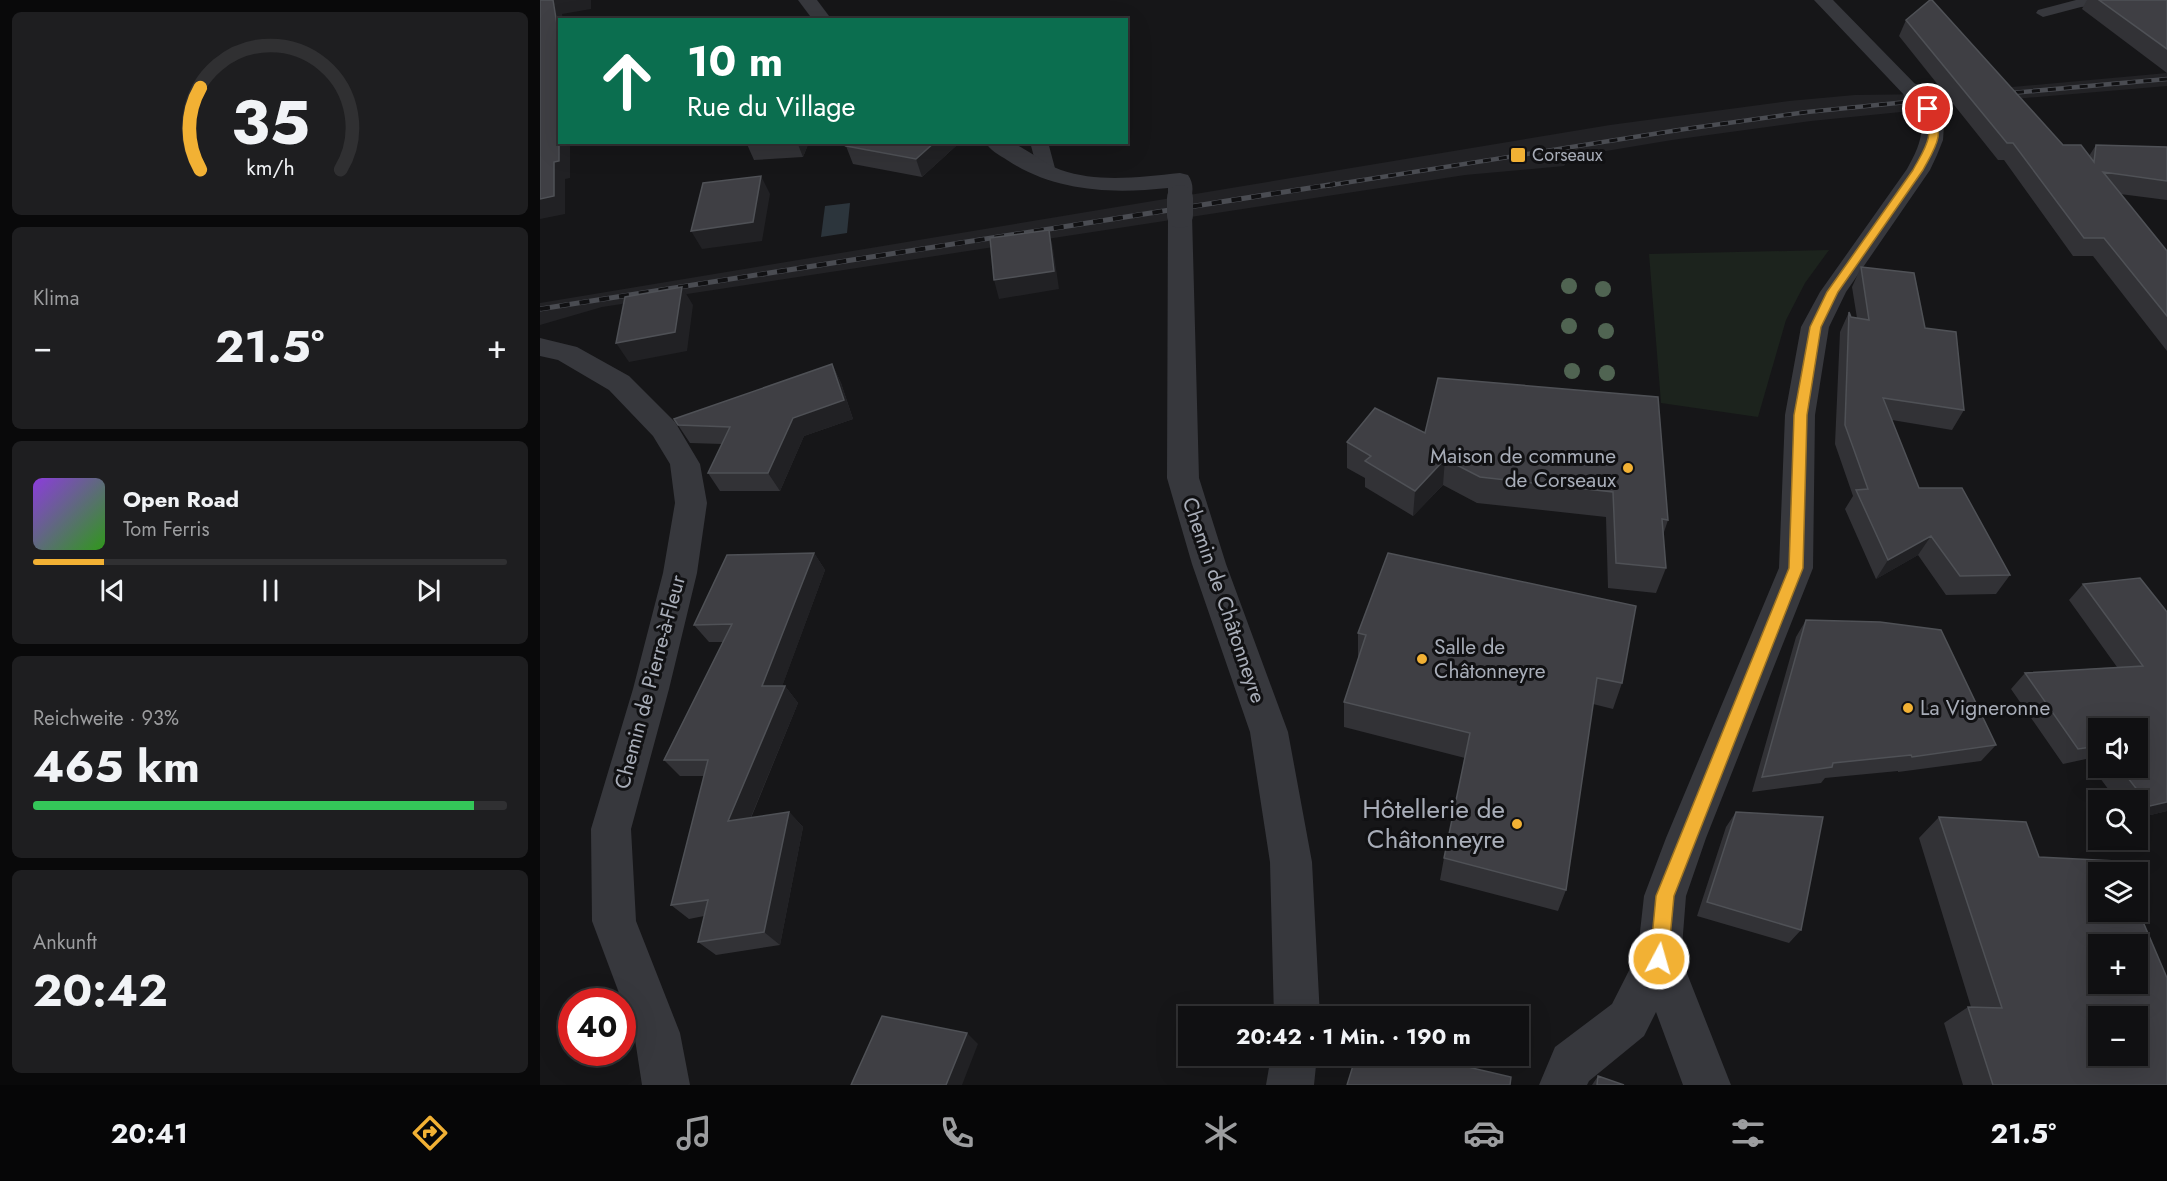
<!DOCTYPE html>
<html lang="de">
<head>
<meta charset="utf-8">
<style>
  body { margin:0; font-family:Jost,sans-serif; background:#1e1e20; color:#f1f3f6; height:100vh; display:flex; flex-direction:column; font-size:22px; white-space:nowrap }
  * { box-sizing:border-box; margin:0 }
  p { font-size:20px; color:#9c9d9f }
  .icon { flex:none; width:33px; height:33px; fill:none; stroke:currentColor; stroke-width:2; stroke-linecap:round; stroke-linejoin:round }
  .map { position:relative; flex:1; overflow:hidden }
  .sheet { display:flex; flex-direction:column; gap:12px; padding:12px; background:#09090a; width:540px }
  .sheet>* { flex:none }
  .top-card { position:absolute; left:18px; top:18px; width:570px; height:126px; border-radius:0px; box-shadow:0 6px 24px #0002,0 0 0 2px #303032; background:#0b6e4f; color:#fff; overflow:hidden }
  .fabs { position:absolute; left:1548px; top:718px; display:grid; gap:12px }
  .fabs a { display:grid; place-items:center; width:60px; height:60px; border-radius:0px; background:#101012; box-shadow:0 6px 24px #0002,0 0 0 2px #303032; font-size:30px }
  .speed { position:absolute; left:18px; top:988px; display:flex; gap:12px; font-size:30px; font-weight:700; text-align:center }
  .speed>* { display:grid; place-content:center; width:78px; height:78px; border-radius:50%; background:#101012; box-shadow:0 6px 24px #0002,0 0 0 2px #303032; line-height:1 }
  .speed .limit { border:9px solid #d22; background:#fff; color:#111 }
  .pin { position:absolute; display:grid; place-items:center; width:51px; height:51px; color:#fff; margin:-26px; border:3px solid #fff; border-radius:50%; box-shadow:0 2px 6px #0007 }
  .me { position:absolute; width:66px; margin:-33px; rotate:6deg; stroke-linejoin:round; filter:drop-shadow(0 0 4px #0008) }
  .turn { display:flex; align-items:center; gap:21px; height:126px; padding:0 30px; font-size:27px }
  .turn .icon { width:78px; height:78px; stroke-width:2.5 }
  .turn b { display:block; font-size:42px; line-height:51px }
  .big { font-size:45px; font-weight:700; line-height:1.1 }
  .sheet .card { flex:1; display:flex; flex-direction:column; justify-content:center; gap:9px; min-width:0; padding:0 21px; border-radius:9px; background:#1e1e20 }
  .sheet .dial { align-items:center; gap:0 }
  .dial svg { height:156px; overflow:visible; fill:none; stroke:#303032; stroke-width:7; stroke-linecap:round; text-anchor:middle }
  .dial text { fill:#f1f3f6; stroke:none }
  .song { display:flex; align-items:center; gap:18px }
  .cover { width:72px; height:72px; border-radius:9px; background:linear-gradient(135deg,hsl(270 70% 55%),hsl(110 70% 35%)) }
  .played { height:6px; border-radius:3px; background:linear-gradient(90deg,#f2b134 15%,#303032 15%) }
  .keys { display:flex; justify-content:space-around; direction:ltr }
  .heat { display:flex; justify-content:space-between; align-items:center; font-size:33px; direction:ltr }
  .charge { height:9px; border-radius:4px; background:linear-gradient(90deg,#34c759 93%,#303032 0) }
  .trip { position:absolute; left:638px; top:1006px; width:351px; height:60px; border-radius:0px; background:#101012; box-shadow:0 6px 24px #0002,0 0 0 2px #303032; font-weight:700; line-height:60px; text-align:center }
  .dock { display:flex; height:96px; justify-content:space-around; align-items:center; background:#060607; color:#9c9d9f }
  .dock .icon { width:42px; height:42px }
  .dock .current { color:#f2b134 }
  .dock b { font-size:27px; color:#f1f3f6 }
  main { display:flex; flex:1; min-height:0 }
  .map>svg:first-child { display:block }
</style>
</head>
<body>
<main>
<section class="sheet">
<div class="card dial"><svg viewBox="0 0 100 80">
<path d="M14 69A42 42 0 1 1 86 69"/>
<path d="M14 69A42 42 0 0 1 14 27" stroke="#f2b134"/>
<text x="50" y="56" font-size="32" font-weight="700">35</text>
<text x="50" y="72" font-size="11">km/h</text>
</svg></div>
<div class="card"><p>Klima</p>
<div class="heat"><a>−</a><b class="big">21.5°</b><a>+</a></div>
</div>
<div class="card">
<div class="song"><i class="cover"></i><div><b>Open Road</b><p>Tom Ferris</p></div></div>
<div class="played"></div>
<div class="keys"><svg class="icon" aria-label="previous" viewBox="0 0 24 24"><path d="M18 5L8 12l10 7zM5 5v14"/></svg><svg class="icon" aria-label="pause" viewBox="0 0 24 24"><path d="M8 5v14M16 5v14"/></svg><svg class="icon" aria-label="next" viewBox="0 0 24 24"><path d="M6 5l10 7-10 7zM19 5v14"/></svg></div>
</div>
<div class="card"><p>Reichweite · 93%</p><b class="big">465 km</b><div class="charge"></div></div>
<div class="card"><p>Ankunft</p><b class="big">20:42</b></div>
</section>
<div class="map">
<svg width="1627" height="1085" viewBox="0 0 1627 1085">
  <rect width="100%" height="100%" fill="#161618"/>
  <path fill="#222225" d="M1627 73V86L1403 105 1371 111 1271 121 1132 140 1030 157 1024 166 925 175 62 307 0 325V303L1070 125 1249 101 1315 95 1394 94Z"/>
  <path fill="#1c231d" d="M1289 250 1265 283 1246 320 1218 417 1121 403 1109 254Z"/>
  <path fill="#2c353c" d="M310 203 307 233 281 237 285 206Z"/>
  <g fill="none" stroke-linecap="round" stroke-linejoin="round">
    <path fill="#37383d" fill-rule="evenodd" d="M1536 0H1584L1577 4 1541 7 1503 17 1496 13 1498 10Z
      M490 142H508L516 172 513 176H501L498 172Z"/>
    <path fill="#37383d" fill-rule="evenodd" d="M258 0H277L292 20H273Z
      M445 142C453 142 465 140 473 143 489 150 503 163 521 170 558 183 601 177 640 173L648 175C654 183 654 195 648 203L640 205 632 203 628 198V188C572 194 515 192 467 160 459 155 450 150 445 142Z
      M640 208 649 210 652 215 659 478 686 564 748 732 772 862 780 1017H734L730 862 710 732 652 564 627 478 628 215 631 210Z
      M0 338 37 347 89 376 135 422 160 464 167 503 157 573 129 689 91 829 96 921 140 1033 150 1085H102L94 1033 52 921 51 829 93 689 123 573 135 503 130 464 113 436 69 390 18 360 0 356Z
      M1119 937 1135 943 1191 1085H1143L1116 1012 1104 1036 1049 1081 1047 1085H999L1015 1047 1072 1004 1103 943Z
      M731 1056H777L774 1085H726Z"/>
    <path fill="#37383d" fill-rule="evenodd" d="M1274 0H1293L1381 90 1385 94 1381 98 1374 100 1367 98Z
      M1388 103 1396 104 1404 125 1403 140 1397 155 1390 170 1306 292 1289 327 1275 415 1273 568 1166 838 1146 896 1141 959 1135 975 1119 981 1103 975 1097 959 1104 896 1126 838 1239 568 1245 415 1261 327 1280 292 1367 169C1378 149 1387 132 1377 109L1380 104Z"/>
    <g stroke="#4a4c52" stroke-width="4.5">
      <path id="rail-far1" d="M1460 94 1627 79
        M785 186 1145 129 1267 112 1427 96"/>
    </g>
    <g stroke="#4a4c52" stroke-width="5">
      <path id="rail" d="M0 309 795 184"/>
    </g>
    <use href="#rail-far1" stroke="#111113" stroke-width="3" stroke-dasharray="8" stroke-linecap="butt"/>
    <use href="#rail" stroke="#111113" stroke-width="4" stroke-dasharray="10" stroke-linecap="butt"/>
    <path stroke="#37383d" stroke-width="26" d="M640 198V215"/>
    <path stroke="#37383d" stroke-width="21" d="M1374 94 1388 109"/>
  </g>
  <g fill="#506452">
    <circle cx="1029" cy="286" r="8"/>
    <circle cx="1063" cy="289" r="8"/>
    <circle cx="1029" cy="326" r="8"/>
    <circle cx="1066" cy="331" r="8"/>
    <circle cx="1032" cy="371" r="8"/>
    <circle cx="1067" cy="373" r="8"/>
  </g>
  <path fill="#323236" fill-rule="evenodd" d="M1547 0H1627V73L1542 9Z
    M1366 20 1523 145 1549 156 1556 145 1627 147V200L1580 194 1627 251V351L1553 256H1533L1464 160H1458L1359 36Z
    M206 142H269L263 157 214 160Z
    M310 142H416L417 145 382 177 313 164 306 146Z
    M1321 267 1385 328 1424 410 1412 430 1352 420 1379 488 1470 575 1456 594 1406 595 1378 555 1336 579 1305 509 1313 496 1295 444 1300 332 1309 312 1311 317 1317 318 1312 287Z
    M292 364 301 383 313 419 264 436 240 491H180L168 473 182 444 150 443 138 425Z
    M898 378 1128 520 1123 535 1126 568 1116 593 1068 588 1066 517 937 503 903 485 873 516 825 487V478L807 468V442L885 433Z
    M274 553 285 570 242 686H245L258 703 211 818 249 812 263 827 240 945 176 955 158 942 164 916 149 919 131 905 164 776H140L124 760 183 642H169L154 625Z
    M848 553 1082 683 1073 709 1053 704 1026 890 1018 911 900 880 904 858 925 758 804 727V702L818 659V633Z
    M1543 584 1627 612V811L1598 818V801H1577L1546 759 1523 764 1471 689 1485 673 1577 667 1529 600ZM1558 729 1598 768H1558Z
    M1266 620 1456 745 1441 761 1358 772V771L1285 778 1281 783 1212 792 1256 637Z
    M1196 812 1261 930 1249 943 1157 916 1186 827Z
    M1399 817 1499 857 1627 1085H1423L1404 1023 1428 1007H1431L1379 838Z
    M1058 1076 1084 1085H1052Z"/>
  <path fill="#212124" d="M13 0H51V9L22 14 23 20H20V142H30V178L25 179V214L0 219V199L14 162Z
    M257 142H269L263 157Z
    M395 142H416L417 145 382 177 376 159Z
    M221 176 230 194 222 241 162 249 151 231Z
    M509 230 513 248 519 289 459 299 454 280Z
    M142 287 153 305 147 351 89 362 76 343Z
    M292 364 301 383 313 419 264 436 240 491 228 473 253 418Z
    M905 459 903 485 873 516 875 491Z
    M1391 536 1378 555 1336 579 1348 560Z
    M274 553 285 570 236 703 222 686Z
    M245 686 258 703 203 836 188 821Z
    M1627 802V811L1598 818V816L1610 806Z
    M249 812 263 827 240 945 224 932Z
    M427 1033 438 1044 422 1085H406Z"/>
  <path fill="#3f3f44" stroke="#4f5156" stroke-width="1.5" fill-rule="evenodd" d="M0 0H13L18 31 19 143V161L14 162V196L0 199Z
    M1390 0H1392L1523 145H1541L1554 162 1556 145 1627 147V181L1563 172 1627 251V316L1564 238H1544L1473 143H1467L1366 20Z
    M1559 0H1627V49Z
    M310 142H395L376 159 306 146Z
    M221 176 213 222 151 231 163 183Z
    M509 230 514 271 454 280 450 238Z
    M1321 267 1374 273 1385 328 1416 332 1424 410 1343 398 1379 488H1422L1470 575 1420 576 1391 536 1348 560 1316 490 1328 489 1305 425 1309 312 1311 317 1329 320Z
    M142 287 135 332 76 343 85 297Z
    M292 364 304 400 253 418 228 473H168L190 427 138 425 134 419Z
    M898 378 1118 397 1128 520 1122 519 1126 568 1076 563 1073 492 940 477 905 459 875 491 825 461 831 456 807 442 835 408 885 433Z
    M274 553 222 686H245L188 821 249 812 224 932 158 942 168 900 131 905 168 760H124L192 624 154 625 187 555Z
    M848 553 1096 606 1082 683 1057 678 1026 890 904 858 930 733 804 702 826 635 818 633Z
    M1600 578 1627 612V802L1610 806 1580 768H1598V729H1558V746L1538 749 1485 673 1603 666 1543 584Z
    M1266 620 1340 622 1401 630 1456 745 1372 757 1371 755 1293 763 1292 767 1222 777Z
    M1196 812 1283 817 1261 930 1167 902Z
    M1399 817 1486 822 1499 857 1576 861 1581 873H1558V912H1598V910L1627 978V1085H1453L1428 1007 1462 1008ZM1558 945H1598V984H1558ZM1558 1017H1598V1056H1558Z
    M342 1016 427 1033 406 1085H311Z
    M816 1056H881L971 1077 970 1085H807Z
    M1058 1076 1084 1085H1057Z"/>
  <path fill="#f2b134" stroke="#9d7322" stroke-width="1.5" d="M1385 107H1391C1406 134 1396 146 1383 170L1298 292 1281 327 1267 415 1263 568 1134 896 1128 959 1125 966 1119 968 1112 966 1110 959 1116 896 1249 568 1254 415 1270 327 1287 292 1373 170C1386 146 1395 137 1384 109Z"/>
  <g fill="#f2b134" stroke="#111113" stroke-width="2">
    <rect x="970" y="147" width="16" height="16" rx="3"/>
    <circle cx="1088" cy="468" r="6"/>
    <circle cx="882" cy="659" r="6"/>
    <circle cx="1368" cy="708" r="6"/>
    <circle cx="977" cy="824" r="6"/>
  </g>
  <g text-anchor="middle" stroke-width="6" stroke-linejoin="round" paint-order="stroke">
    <g font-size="18" fill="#a8adb8" stroke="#111113" text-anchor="start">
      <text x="992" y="161">Corseaux</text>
    </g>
    <g font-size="21" fill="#a8adb8" stroke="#111113" text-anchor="start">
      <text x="1076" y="463" text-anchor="end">Maison de commune<tspan x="1076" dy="24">de Corseaux</tspan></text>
      <text x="894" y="654">Salle de<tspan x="894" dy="24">Châtonneyre</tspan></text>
      <text x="1380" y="715">La Vigneronne</text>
    </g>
    <g font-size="21" fill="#a8adb8" stroke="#111113">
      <text transform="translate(684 600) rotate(71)" y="7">Chemin de Châtonneyre</text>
      <text transform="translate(110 682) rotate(-75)" y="7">Chemin de Pierre-à-Fleur</text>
    </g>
    <g font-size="26" fill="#a8adb8" stroke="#111113" text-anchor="end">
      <text x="965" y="818">Hôtellerie de<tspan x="965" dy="30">Châtonneyre</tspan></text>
    </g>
  </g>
</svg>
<div class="fabs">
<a><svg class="icon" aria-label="sound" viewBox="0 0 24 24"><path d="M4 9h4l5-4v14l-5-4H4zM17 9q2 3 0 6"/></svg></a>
<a><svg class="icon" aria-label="search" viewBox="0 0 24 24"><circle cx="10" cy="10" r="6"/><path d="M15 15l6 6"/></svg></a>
<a><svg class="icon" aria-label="layers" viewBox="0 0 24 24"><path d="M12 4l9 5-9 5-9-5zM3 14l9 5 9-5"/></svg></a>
<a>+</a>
<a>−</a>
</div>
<div class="speed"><div class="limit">40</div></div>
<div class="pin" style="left:1388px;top:109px;background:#d93025"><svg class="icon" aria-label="arrive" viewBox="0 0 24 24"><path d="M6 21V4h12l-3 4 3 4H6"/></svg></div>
<svg class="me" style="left:1119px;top:959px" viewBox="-20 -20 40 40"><circle r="17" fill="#f2b134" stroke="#fff" stroke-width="3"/><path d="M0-11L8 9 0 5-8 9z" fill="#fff"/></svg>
<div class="trip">20:42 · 1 Min. · 190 m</div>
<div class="top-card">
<div class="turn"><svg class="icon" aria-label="ahead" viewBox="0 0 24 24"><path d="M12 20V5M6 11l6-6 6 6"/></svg><div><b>10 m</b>Rue du Village</div></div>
</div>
</div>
</main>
<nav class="dock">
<b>20:41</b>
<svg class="icon current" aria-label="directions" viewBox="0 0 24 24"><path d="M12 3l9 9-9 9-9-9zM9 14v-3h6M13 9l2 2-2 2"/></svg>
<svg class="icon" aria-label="music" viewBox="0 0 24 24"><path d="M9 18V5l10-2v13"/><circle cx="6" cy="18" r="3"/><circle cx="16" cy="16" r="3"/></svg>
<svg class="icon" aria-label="phone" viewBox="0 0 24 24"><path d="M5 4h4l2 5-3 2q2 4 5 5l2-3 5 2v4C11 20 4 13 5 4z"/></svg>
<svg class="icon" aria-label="climate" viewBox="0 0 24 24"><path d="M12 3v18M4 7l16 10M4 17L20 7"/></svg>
<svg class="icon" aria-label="car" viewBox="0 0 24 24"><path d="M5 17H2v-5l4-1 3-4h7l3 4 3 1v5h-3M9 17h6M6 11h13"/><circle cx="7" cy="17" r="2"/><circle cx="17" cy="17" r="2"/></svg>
<svg class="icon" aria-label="filters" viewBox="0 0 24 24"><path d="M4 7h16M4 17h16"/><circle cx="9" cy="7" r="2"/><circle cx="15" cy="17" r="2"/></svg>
<b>21.5°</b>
</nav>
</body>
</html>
